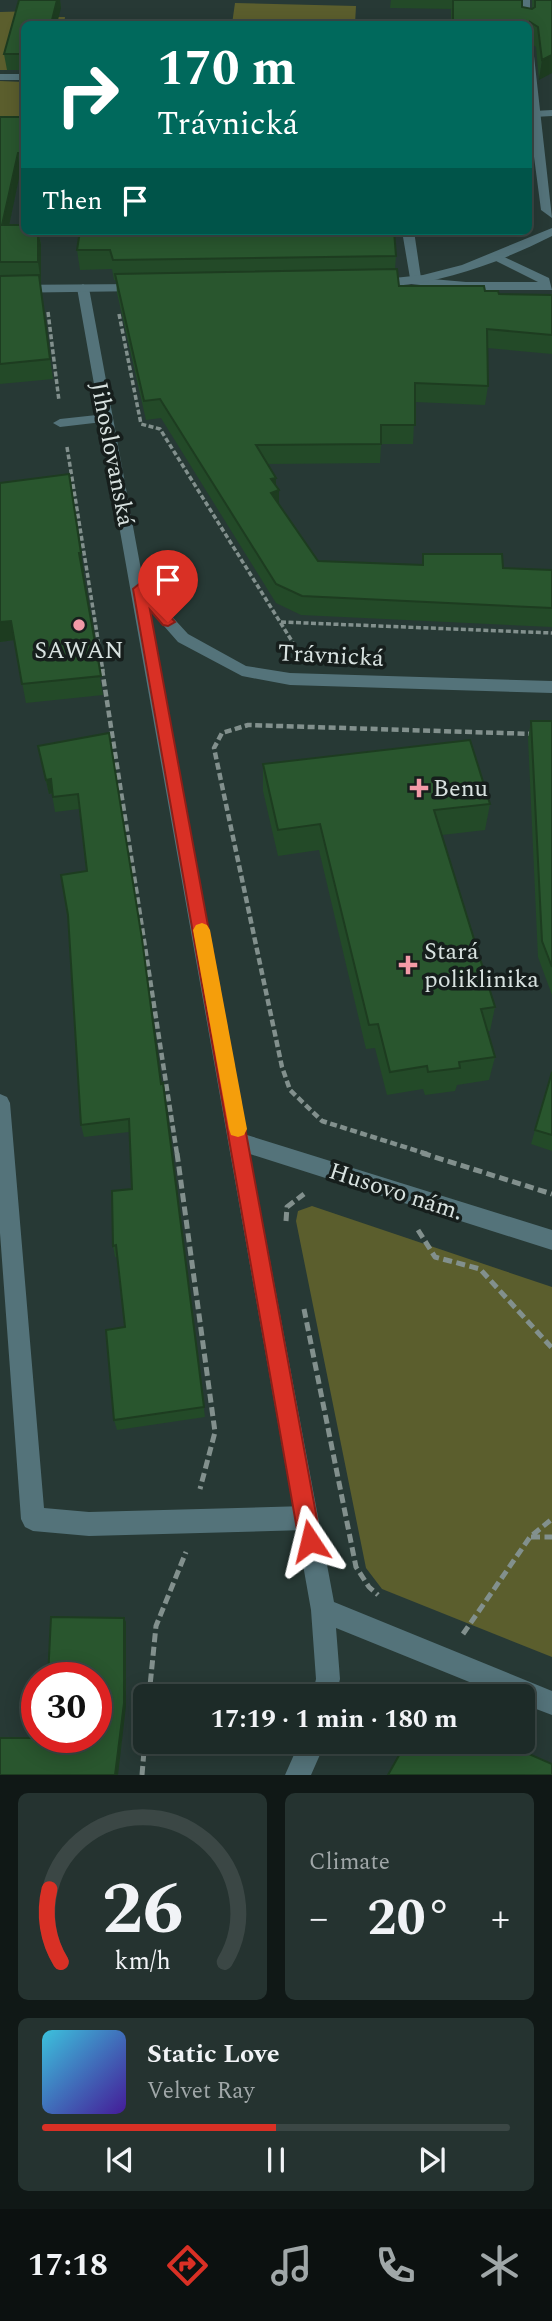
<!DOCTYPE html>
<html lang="en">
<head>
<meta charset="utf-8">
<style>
  body { margin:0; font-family:Spectral,serif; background:#253330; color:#f1f3f6; height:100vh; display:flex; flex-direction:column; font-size:26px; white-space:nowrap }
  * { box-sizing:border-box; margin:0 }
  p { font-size:23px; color:#a0a7a8 }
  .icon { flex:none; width:38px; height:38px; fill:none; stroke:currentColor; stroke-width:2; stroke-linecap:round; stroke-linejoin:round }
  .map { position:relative; height:1775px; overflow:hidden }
  .details { display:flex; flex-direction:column; gap:18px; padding:18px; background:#101816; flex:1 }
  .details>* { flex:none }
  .top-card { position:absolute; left:21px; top:21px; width:511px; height:214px; border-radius:10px; box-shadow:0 4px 18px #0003,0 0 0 2px #3b4745; background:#00695c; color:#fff; overflow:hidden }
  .speed { position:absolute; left:21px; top:1662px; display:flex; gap:14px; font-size:35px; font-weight:700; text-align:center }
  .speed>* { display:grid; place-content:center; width:91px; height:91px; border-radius:50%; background:#1d2b28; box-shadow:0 4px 18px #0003,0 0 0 2px #3b4745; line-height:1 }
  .speed .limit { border:10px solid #d22; background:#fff; color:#111 }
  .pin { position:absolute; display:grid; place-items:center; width:60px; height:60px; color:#fff; margin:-72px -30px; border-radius:50% 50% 50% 0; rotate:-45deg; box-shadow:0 0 7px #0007 }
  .pin .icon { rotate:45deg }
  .me { position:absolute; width:77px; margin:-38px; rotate:350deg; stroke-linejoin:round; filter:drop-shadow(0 0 5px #0008) }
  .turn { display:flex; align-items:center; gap:24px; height:147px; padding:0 21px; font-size:32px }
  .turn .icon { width:91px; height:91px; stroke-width:2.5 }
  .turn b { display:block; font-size:49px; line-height:60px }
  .then { display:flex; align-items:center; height:66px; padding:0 21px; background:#0003; gap:14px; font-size:26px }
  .big { font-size:52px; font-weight:700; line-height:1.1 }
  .details .tile { flex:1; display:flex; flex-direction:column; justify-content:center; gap:10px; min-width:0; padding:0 24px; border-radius:10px; background:#253330 }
  .details .dial { align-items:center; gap:0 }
  .dial svg { height:182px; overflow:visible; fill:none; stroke:#3b4745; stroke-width:7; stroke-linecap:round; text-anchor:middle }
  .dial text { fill:#f1f3f6; stroke:none }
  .song { display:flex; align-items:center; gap:21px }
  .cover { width:84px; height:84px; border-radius:10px; background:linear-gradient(135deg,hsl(190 70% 55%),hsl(260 70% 35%)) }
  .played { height:7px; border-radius:4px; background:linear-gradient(90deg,#d93025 50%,#3b4745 50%) }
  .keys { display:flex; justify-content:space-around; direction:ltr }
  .heat { display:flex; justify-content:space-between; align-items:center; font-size:38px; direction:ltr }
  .details .tiles { flex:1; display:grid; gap:18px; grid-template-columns:1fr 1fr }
  .tile:last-child { grid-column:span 2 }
  .trip { position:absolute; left:133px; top:1684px; width:402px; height:70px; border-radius:10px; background:#1d2b28; box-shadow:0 4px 18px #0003,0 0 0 2px #3b4745; font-weight:700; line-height:70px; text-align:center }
  .tab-bar { display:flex; height:112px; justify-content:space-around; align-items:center; background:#0c1110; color:#a0a7a8 }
  .tab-bar .icon { width:49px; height:49px }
  .tab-bar .current { color:#d93025 }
  .tab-bar b { font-size:32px; color:#f1f3f6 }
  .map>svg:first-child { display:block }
</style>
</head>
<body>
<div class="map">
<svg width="552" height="1775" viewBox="0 0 552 1775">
  <rect width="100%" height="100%" fill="#273935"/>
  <path fill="#5b5e2d" d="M235 3 356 6 355 24H232Z
    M35 11V17H65L64 24H24L8 70H0V12Z
    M0 81 24 82V120L0 121Z
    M312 1206 552 1287V1657L382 1589 366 1568 296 1221 298 1211Z"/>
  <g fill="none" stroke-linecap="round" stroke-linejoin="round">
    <path stroke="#82908d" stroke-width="3.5" stroke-dasharray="5 2.5" stroke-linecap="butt" d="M48 312 59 401
      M119 314 141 424 160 429 295 646 294 653
      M67 447 103 671
      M281 622 552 633"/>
    <path stroke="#82908d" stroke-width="4.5" stroke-dasharray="7 3.5" stroke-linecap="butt" d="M102 669 177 1154
      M427 1154 322 1121 290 1090 282 1067 214 748 222 733 248 725 534 734"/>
    <path stroke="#82908d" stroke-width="5" stroke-dasharray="9 4.5" stroke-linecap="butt" d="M177 1153 215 1432 200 1489
      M422 1153 552 1194
      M286 1221 287 1207 304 1194
      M418 1230 435 1257 480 1269 552 1348
      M304 1309 356 1567 369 1587 378 1595
      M531 1537H552
      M463 1634 530 1537 552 1519
      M149 1696 156 1626 186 1552
      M142 1775 145 1739"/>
    <path fill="#54737a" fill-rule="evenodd" d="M552 110V116L534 117 529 114 534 111Z
      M106 414 113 418 111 421 60 427 53 423 60 419Z
      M0 1094 7 1097 10 1103 44 1508 89 1512 306 1506 314 1510 318 1518 314 1526 306 1530 89 1536 33 1531 25 1527 21 1519 0 1233Z"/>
    <path fill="#54737a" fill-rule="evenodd" d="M520 0H530V26L522 24Z
      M528 44 533 47 552 218 541 210 528 111Z
      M0 74H24V80H0Z
      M402 231H414L421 278 466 282H538L494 260 492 258 498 254 549 278 552 290H466L411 284Z
      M83 284 89 288 144 586 188 634 246 666 290 673 552 681V693L290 685 242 676 178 642 149 609 247 1135 552 1230V1250L250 1154 334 1602 552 1691V1715L523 1704V1696H504L336 1628 340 1679 336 1696H312L316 1679 311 1610 77 288Z
      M300 1741H326L311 1775H285Z"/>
    <path fill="#54737a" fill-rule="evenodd" d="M552 228V236C502 261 450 281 393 286 384 287 375 289 368 284L374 280 423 275 462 265Z
      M140 284 144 285V291L0 293V285Z"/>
  </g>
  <path fill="#234a28" d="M19 0H60L61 8 24 24V70H7L4 54Z
    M391 0H522V7L532 9V0H552L539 80 536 47 529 42 528 24H451V9L390 8Z
    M0 117H24V173H20L9 225 24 231H39L41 245V282H39L53 379 0 384Z
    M80 231 396 256 395 269 399 286 485 291 499 294 552 295V354L487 348 488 386 485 405 415 402 413 444H381L380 463 267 464 276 486 279 490V504L318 561 422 565 423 554 503 568 552 570V627L301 615 276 603 161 418 146 420 117 293 116 280H114L112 269 80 270 77 250Z
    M0 483 84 572 82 573 103 695 26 703 14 640 0 642Z
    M531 721H552V995L538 957 528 738Z
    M109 733 161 1084 163 1083 205 1417 117 1430 114 1420 125 1327 117 1257H115L113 1246 132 1189 129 1132 84 1137 81 1125 87 871 79 809 55 812 52 794H49L38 746Z
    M263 764 490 804 485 830 442 835 495 1007 490 1031H487L495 1057 489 1080 457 1085 455 1091 425 1095 423 1089 387 1095 375 1048 366 1049 319 850 278 856 263 791Z
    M552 1071V1151L531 1144Z"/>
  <path fill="#1d3c20" d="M57 0H60L61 8 57 24H51Z
    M552 55V73L539 80 542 60Z
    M18 153 20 173 5 245 2 225Z
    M38 231 41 245V282L38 262Z
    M276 478V491L279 490V510L271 512V479Z
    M79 553H81L84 572 81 573Z
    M11 621 14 640 0 642V622Z
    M51 779 53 793 49 794 46 780Z
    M124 1618 126 1622V1706L118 1775H115Z"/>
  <path fill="#29562e" stroke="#1d3c20" stroke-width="2" d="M19 0H57L51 24H24V54H4Z
    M453 0H522V7L532 9 535 7V0H552V55L542 60 538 27 530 22 528 56V24H453Z
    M0 117H24V153H18L2 225H24V231H38V262H0Z
    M80 231H394L396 256 113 260 110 250H77Z
    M397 269 399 286H484L485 291H498L499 294 552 295V335L487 329 488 386 415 383V425H381V444L256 445 276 478 271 479 279 490 271 493 318 561 423 565V554H502L503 568 552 570V608L302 596 276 584 160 399 144 401 115 274Z
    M39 275 50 359 0 364V276Z
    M69 474 81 553H79L101 676 22 684 11 621 0 622V483Z
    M531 721H552V967L542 941Z
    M109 733 142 939 161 1084 163 1083 204 1407 114 1420 106 1330 125 1327 116 1245 113 1246 112 1191 132 1189 129 1119 81 1125 68 915 61 875 87 871 78 794 53 797 51 779 46 780 38 746Z
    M470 740 490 804 434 810 495 1007 481 1009 495 1057 459 1062 460 1068 428 1072 427 1066 390 1072 378 1024 369 1025 320 824 278 830 263 764Z
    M552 1072V1135L535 1130Z
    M51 1617 124 1618V1703L115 1775H0V1738H96V1678H48Z
    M407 1741H499L552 1764V1775H388Z"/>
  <path fill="#d93025" stroke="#8d1f18" stroke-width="2" d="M139 584 144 585 175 622 168 626 163 625 150 610 321 1541 317 1548 310 1552 302 1548 299 1541 133 589Z"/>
  <path fill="#f59e0b" d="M202 923 207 925 210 930 247 1129 244 1135 238 1137 231 1135 229 1129 193 930 196 925Z"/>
  <g fill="#f39aa7" stroke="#161e1c" stroke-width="2.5">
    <circle cx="79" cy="625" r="7"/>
    <path d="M415.5 777.5h7v7h7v7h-7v7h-7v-7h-7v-7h7z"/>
    <path d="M404.5 954.5h7v7h7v7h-7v7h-7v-7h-7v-7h7z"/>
  </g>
  <g text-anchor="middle" stroke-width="7" stroke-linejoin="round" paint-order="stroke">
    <g font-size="24" fill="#d8e2e0" stroke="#161e1c">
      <text transform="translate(113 454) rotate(79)" y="8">Jihoslovanská</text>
      <text transform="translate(331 655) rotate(3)" y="8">Trávnická</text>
      <text transform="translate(396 1191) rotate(18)" y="8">Husovo nám.</text>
    </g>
    <g font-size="24" fill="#d8e2e0" stroke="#161e1c" text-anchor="start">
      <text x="79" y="658" text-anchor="middle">SAWAN</text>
      <text x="433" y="796">Benu</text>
      <text x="424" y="959">Stará<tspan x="424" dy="28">poliklinika</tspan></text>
    </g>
  </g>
</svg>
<div class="speed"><div class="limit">30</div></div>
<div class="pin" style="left:168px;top:622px;background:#d93025"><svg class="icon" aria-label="arrive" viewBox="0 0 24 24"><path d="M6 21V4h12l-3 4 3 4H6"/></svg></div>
<svg class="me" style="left:310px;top:1541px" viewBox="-20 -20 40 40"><path d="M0-17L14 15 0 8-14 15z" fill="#d93025" stroke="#fff" stroke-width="4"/></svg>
<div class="trip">17:19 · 1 min · 180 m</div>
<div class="top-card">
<div class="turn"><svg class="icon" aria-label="right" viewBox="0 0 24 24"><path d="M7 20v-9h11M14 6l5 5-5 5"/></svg><div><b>170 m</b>Trávnická</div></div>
<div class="then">Then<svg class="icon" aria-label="arrive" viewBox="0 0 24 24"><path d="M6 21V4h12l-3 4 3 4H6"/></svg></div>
</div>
</div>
<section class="details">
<div class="tiles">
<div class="tile dial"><svg viewBox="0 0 100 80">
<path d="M14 69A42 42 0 1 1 86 69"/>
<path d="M14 69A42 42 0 0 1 9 37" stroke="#d93025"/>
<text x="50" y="56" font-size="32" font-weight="700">26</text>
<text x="50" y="72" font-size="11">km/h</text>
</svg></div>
<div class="tile"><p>Climate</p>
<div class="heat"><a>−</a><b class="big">20°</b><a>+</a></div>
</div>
<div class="tile">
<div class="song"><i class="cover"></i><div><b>Static Love</b><p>Velvet Ray</p></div></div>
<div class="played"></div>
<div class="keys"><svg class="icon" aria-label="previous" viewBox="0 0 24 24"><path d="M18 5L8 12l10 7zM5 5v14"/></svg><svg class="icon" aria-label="pause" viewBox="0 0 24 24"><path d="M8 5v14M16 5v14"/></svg><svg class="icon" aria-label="next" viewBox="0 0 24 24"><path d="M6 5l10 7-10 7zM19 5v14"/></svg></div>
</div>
</div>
</section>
<nav class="tab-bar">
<b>17:18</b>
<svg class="icon current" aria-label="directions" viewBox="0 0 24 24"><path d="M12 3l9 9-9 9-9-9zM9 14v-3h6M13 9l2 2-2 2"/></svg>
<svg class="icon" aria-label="music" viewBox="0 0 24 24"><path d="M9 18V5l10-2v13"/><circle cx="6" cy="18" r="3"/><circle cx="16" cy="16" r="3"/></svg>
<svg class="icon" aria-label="phone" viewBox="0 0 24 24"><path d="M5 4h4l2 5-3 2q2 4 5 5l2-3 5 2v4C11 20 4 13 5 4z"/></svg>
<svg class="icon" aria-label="climate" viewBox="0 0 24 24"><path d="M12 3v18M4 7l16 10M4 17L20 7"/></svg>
</nav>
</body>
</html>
